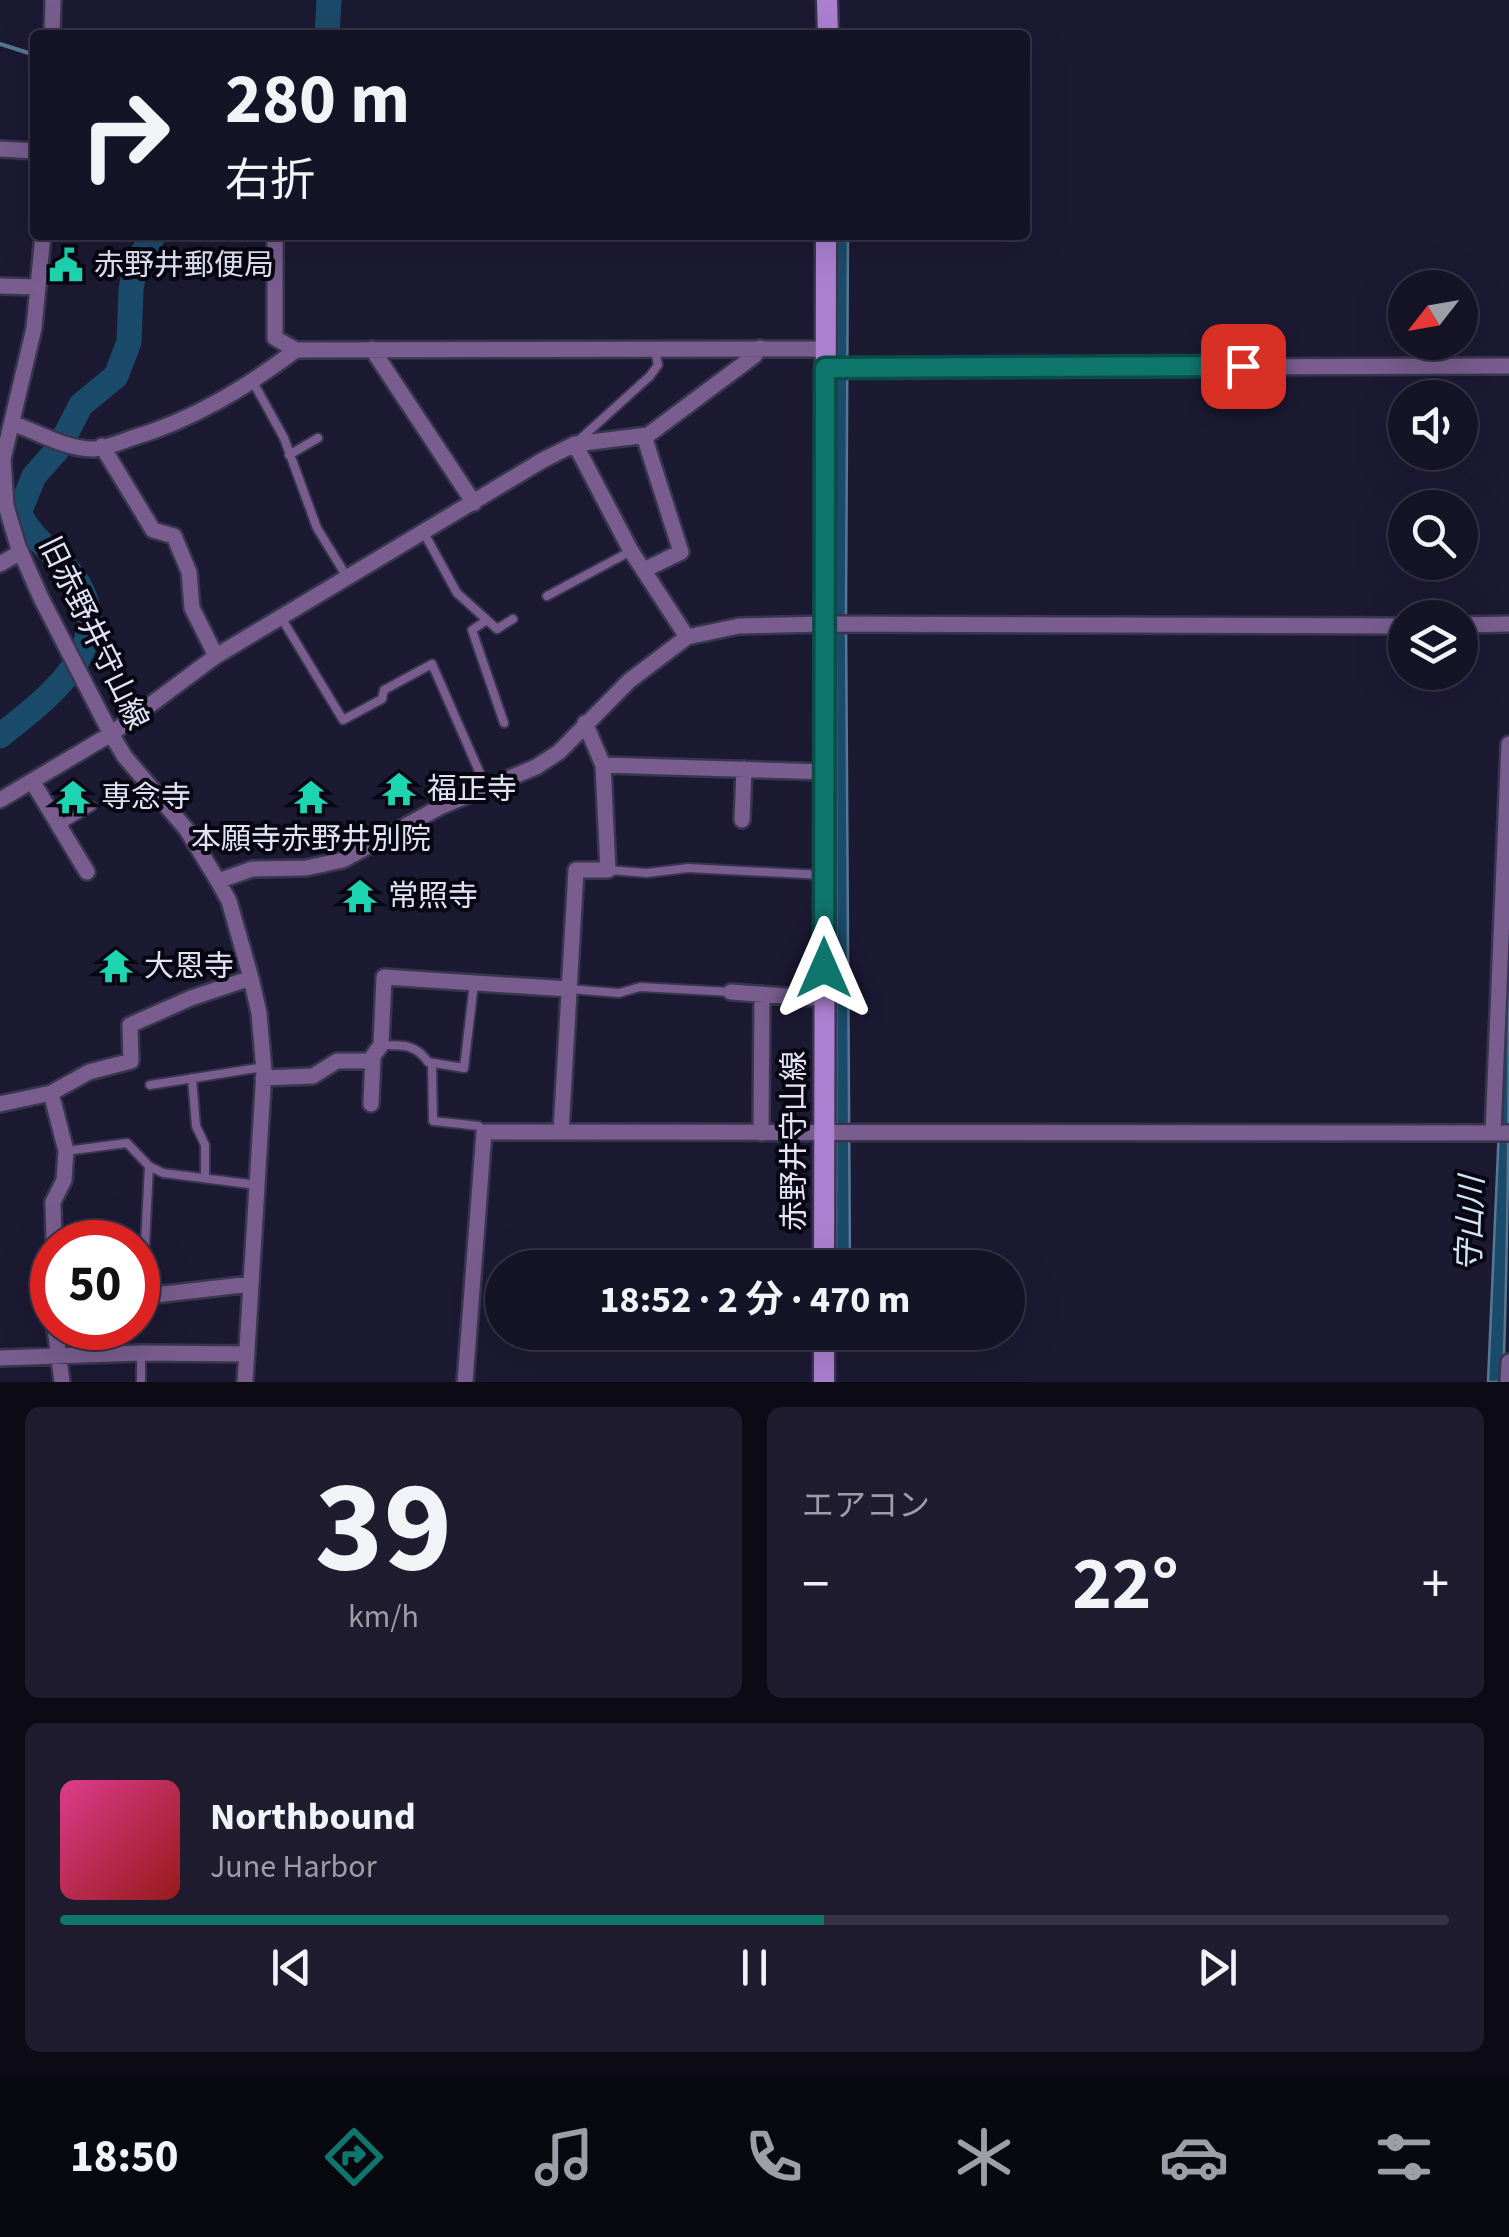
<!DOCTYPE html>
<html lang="ja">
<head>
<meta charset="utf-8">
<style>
  body { margin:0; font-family:"Source Sans 3","Noto Sans JP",sans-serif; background:#1e1c2e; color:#f1f3f6; height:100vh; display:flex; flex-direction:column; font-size:38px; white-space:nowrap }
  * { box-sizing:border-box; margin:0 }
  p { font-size:32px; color:#9d9ea7 }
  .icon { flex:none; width:55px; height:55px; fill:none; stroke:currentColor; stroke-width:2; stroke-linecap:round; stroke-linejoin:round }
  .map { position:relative; height:1382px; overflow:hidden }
  .panel { display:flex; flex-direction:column; gap:25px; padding:25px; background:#0c0a15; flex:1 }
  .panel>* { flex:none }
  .hud { position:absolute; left:30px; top:30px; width:1000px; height:210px; border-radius:10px; box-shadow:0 10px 40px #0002,0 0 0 2px #343243; background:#151326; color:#f1f3f6; overflow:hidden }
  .needle { width:65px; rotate:239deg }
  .controls { position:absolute; left:1388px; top:270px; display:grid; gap:20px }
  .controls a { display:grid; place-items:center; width:90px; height:90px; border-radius:50%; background:#151326; box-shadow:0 10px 40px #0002,0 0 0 2px #343243; font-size:50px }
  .speed { position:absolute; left:30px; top:1220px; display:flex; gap:20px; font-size:50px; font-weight:700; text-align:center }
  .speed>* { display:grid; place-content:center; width:130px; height:130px; border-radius:50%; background:#151326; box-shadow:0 10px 40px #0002,0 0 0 2px #343243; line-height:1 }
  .speed .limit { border:15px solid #d22; background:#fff; color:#111 }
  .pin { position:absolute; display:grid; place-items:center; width:85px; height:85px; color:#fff; margin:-42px; border-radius:20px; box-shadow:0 5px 15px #0006 }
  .me { position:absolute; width:110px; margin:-55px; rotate:0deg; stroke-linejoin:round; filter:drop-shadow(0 0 8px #0008) }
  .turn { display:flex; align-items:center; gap:35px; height:210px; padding:0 30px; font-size:45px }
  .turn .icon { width:130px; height:130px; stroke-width:2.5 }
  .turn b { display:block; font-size:70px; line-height:85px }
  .big { font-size:75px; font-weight:700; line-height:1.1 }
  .panel .widget { flex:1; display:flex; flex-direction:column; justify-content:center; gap:15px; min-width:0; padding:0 35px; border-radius:15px; background:#1e1c2e }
  .panel .dial { align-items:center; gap:0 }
  .dial b { font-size:130px; line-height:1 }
  .song { display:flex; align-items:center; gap:30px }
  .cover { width:120px; height:120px; border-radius:15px; background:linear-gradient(135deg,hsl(330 70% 55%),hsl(0 70% 35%)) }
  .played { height:10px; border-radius:5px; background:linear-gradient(90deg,#0f766e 55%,#343243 55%) }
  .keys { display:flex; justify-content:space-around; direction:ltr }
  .heat { display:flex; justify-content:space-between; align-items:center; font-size:55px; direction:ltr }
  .panel .tiles { flex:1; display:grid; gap:25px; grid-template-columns:1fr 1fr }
  .widget:last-child { grid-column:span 2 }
  .trip { position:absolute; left:485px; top:1250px; width:540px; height:100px; border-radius:50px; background:#151326; box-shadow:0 10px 40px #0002,0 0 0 2px #343243; font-weight:700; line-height:100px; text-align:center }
  .tab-bar { display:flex; height:160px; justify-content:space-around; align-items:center; background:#08080f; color:#9d9ea7 }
  .tab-bar .icon { width:70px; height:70px }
  .tab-bar .selected { color:#0f766e }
  .tab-bar b { font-size:45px; color:#f1f3f6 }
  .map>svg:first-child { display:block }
</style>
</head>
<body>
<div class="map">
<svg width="1509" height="1382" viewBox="0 0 1509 1382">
  <rect width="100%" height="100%" fill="#1c1933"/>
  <path fill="#1b4b6a" stroke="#577893" stroke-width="2.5" d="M837 235H848L846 616 850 1267H836Z
    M1509 896C1509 1058 1509 1220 1503 1382H1488Z"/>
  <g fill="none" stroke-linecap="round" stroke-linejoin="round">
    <path stroke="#577893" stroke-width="4" d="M0 44 35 55"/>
    <path stroke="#1b4b6a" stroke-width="25" d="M327 35 329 0
      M0 736C50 696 125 642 70 572 51 549 33 540 19 513L34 476 58 449 81 405 116 376 129 342 131 290 135 265 154 235"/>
    <g stroke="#38354e" stroke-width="12">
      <path id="lane" d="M253 382 284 438 317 528 347 577
        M578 441 650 376 658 365 655 350
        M289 455 318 438
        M424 533 457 593 497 629 513 619
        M547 596 631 551
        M282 619 343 720 382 699 384 690 432 664 486 787
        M487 620 472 630 504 723
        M59 826 92 806
        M608 870 647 873 688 868 823 875
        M569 989 619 993 640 987 731 992
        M382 1045C402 1045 416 1044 428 1062L464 1068 474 983
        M432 1063 433 1121 479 1126 484 1132
        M192 1078 196 1126 205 1145V1178
        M150 1085 264 1067
        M66 1151 127 1143 149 1166 163 1173 257 1185
        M138 1245H145L149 1166
        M141 1382V1353"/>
    </g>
    <g stroke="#38354e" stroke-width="20">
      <path id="street" d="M52 35 53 0
        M0 149 35 151
        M43 235 34 328 3 459 6 506 18 546 41 598 111 734 125 757 187 830 218 881 229 901 251 978 259 1013 264 1071 245 1382
        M275 235V338L296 350 825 349
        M0 286 38 287
        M372 349 474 503
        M825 368 1509 366
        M12 423C37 432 68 450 94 449 106 448 121 442 132 438 193 420 245 388 296 350
        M644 436 681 552 644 570
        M575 444 631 551 687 637
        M102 446 153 530 174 536 189 572 192 608 216 656
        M0 564 21 552
        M1460 625 1509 624
        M603 765 826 772
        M32 781 87 872
        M0 800 111 734 216 656 543 460 575 444 648 435 754 356 760 348
        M742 820 744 769
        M218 881 252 869 306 868 343 860 442 806 536 767 559 752 629 681 687 637 739 626 824 624 1405 626
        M731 992 825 999
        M263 1078 313 1076 337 1061H373
        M51 1093 66 1151 64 1180 53 1202 54 1242
        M0 1104 51 1093 89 1072 131 1061 130 1025 191 998 251 978
        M371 1104 373 1056 381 1045 384 977 569 989
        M561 1132 576 870H608L603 765 585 723
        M761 1133 762 994
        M1493 1133 1509 744
        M138 1297 251 1284
        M55 1328 62 1382
        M0 1358 141 1353 247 1354
        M465 1382 484 1132 1509 1133
        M1508 1382 1509 1362"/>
    </g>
    <g stroke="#38354e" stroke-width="25">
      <path id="secondary" d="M827 0 828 35
        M824 1268 826 235
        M824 1332V1382"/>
    </g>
    <use href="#lane" stroke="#785d8e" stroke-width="8"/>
    <use href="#street" stroke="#785d8e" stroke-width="15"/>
    <use href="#secondary" stroke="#ac80d0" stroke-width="20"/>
  </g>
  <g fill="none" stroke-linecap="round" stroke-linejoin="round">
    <g stroke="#0a4d48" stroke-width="25">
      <path id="route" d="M824 968 825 368 1243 366"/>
    </g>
    <use href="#route" stroke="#0f766e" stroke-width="18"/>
  </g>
  <defs>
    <g id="civic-bare" transform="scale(2.7)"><path d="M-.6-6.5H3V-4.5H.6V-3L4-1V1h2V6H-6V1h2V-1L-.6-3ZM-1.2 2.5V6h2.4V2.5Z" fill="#1dd5b1" stroke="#070611" stroke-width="2.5" paint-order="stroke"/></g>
    <g id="temple-bare" transform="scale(2.7)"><path d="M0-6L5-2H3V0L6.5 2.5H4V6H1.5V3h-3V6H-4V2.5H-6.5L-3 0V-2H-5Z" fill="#1dd5b1" stroke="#070611" stroke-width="2.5" paint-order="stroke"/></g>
  </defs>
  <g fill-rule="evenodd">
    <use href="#civic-bare" x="66" y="265"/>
    <use href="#temple-bare" x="399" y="789"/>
    <use href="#temple-bare" x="73" y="797"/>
    <use href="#temple-bare" x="311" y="797"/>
    <use href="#temple-bare" x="360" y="896"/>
    <use href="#temple-bare" x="116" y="966"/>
  </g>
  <g text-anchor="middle" stroke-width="8" stroke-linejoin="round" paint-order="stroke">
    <g font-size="30" fill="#e2e2f4" stroke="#070611" text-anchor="start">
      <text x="94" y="275">赤野井郵便局</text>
      <text x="427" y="799">福正寺</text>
      <text x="101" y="807">専念寺</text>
      <text x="311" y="849" text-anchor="middle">本願寺赤野井別院</text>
      <text x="388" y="906">常照寺</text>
      <text x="144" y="976">大恩寺</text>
    </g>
    <g font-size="30" fill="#e2e2f4" stroke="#070611">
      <text transform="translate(94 633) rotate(64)" y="10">旧赤野井守山線</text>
      <text transform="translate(794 1141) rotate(-90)" y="10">赤野井守山線</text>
    </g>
    <g font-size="32" font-style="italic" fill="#d0e4f4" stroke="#070611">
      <text transform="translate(1470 1224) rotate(-88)" y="11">守山川</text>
    </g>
  </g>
</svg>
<div class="controls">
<a><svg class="needle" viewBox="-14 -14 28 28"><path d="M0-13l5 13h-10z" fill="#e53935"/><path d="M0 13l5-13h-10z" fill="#9d9ea7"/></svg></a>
<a><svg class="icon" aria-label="sound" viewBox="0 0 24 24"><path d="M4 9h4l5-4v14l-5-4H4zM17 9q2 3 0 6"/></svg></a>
<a><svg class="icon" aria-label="search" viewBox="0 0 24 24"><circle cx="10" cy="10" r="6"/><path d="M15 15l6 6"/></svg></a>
<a><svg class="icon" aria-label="layers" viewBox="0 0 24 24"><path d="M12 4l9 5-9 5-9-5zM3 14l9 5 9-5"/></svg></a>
</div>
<div class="speed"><div class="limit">50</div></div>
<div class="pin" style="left:1243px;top:366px;background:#d93025"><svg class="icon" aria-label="arrive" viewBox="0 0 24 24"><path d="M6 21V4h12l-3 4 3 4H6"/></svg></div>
<svg class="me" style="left:824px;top:968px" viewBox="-20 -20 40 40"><path d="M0-17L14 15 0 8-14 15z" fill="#0f766e" stroke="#fff" stroke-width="4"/></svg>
<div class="trip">18:52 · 2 分 · 470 m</div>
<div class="hud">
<div class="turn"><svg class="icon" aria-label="right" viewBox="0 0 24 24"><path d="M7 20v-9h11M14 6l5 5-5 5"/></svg><div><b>280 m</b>右折</div></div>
</div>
</div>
<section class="panel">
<div class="tiles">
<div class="widget dial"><b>39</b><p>km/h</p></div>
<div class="widget"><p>エアコン</p>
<div class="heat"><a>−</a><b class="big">22°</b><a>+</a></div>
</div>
<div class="widget">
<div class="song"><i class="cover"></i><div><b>Northbound</b><p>June Harbor</p></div></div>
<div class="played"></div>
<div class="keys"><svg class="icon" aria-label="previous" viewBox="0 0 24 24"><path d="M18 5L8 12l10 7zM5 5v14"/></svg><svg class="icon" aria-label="pause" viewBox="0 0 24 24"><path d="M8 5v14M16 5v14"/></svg><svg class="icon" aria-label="next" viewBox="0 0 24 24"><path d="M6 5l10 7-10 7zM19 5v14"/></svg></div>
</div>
</div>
</section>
<nav class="tab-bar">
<b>18:50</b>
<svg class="icon selected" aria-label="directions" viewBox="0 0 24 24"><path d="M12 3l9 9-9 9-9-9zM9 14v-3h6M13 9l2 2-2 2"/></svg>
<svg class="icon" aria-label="music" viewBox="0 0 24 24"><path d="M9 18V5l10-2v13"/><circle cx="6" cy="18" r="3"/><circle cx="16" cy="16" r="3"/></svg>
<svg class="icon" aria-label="phone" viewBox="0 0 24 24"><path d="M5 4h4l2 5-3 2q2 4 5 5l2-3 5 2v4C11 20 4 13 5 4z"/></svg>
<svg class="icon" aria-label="climate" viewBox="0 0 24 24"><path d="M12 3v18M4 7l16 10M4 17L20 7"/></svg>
<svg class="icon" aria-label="car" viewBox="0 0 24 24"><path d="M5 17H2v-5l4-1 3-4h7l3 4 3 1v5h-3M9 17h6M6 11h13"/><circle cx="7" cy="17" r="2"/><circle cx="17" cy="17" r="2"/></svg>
<svg class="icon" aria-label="filters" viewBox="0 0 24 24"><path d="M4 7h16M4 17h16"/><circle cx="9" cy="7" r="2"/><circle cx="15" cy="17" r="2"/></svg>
</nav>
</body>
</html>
